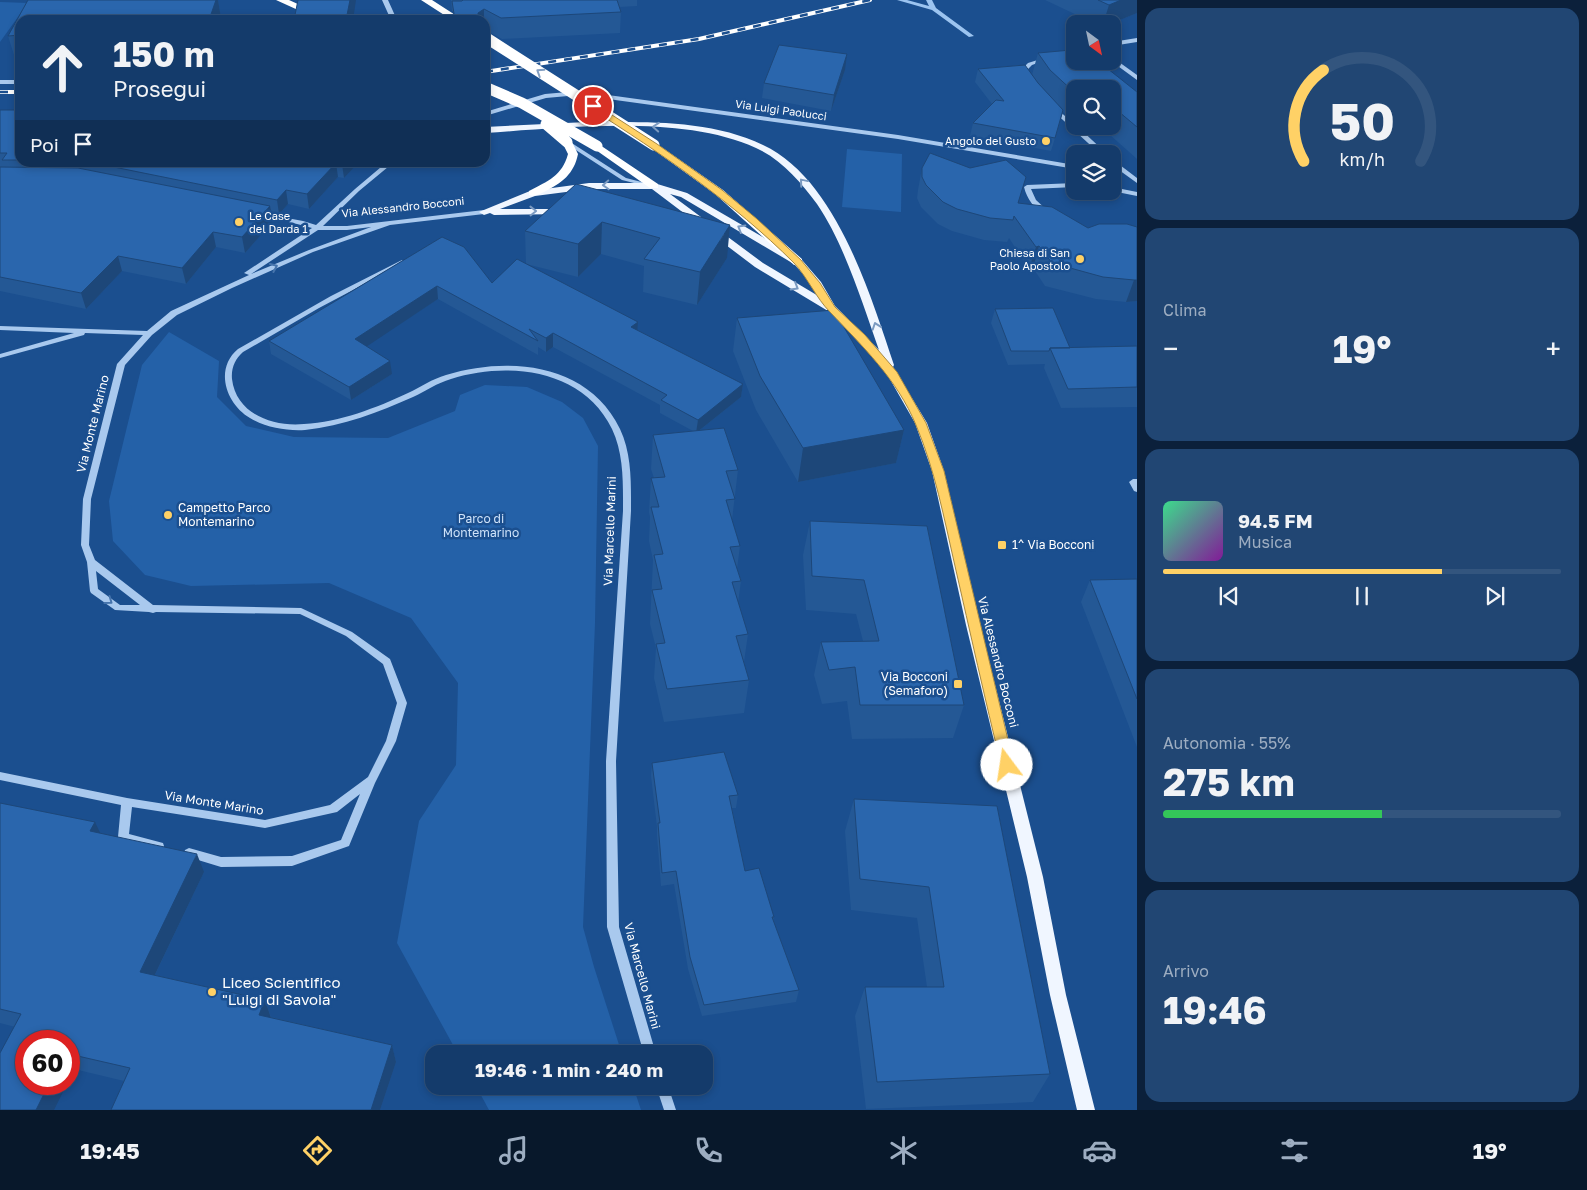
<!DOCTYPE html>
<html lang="it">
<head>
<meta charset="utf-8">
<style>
  body { margin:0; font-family:"Golos Text",sans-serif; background:#214673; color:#f1f3f6; height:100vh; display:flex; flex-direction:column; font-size:19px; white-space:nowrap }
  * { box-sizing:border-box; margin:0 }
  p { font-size:16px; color:#9dadc1 }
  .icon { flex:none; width:28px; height:28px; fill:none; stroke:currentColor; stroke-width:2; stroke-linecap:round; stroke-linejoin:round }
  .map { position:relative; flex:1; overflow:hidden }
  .drawer { display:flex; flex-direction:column; gap:8px; padding:8px; background:#0b203b; width:450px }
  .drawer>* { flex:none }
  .guide { position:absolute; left:15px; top:15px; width:475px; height:152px; border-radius:15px; box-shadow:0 2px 8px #0003,0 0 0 1px #33557e; background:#143b6b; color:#f1f3f6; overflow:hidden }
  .needle { width:32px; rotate:147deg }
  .fabs { position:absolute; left:1066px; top:15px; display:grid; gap:10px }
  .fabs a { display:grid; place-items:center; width:55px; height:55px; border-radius:10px; background:#143b6b; box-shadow:0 2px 8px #0003,0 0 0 1px #33557e; font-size:25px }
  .speed { position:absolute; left:15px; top:1030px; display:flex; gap:10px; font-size:25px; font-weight:700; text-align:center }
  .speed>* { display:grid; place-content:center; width:65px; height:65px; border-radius:50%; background:#143b6b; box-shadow:0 2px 8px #0003,0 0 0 1px #33557e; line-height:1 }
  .speed .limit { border:8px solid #d22; background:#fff; color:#111 }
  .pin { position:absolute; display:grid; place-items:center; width:42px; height:42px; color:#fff; margin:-21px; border:2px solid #fff; border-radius:50%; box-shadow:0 1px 5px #0007 }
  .me { position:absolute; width:55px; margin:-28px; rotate:346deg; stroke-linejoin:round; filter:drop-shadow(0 0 4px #0008) }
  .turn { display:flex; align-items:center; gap:18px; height:105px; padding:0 15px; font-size:22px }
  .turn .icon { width:65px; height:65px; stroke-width:2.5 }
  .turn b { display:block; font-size:35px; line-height:42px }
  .then { display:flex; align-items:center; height:48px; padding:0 15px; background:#0003; gap:10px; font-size:19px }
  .big { font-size:38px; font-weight:700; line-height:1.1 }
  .drawer .widget { flex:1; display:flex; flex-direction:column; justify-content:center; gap:8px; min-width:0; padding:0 18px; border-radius:15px; background:#214673 }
  .drawer .dial { align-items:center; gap:0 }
  .dial svg { height:130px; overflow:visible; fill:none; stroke:#33557e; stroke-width:7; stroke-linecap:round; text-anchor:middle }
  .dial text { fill:#f1f3f6; stroke:none }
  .song { display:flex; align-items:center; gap:15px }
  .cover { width:60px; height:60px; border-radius:8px; background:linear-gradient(135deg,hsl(150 70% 55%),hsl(290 70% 35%)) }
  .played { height:5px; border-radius:2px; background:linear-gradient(90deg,#ffd166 70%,#33557e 70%) }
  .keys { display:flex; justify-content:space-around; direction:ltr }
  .heat { display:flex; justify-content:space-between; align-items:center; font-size:28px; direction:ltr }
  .charge { height:8px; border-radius:4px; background:linear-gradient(90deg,#34c759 55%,#33557e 0) }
  .trip { position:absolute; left:425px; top:1045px; width:288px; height:50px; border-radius:15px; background:#143b6b; box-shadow:0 2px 8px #0003,0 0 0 1px #33557e; font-weight:700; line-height:50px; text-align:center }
  .tab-bar { display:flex; height:80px; justify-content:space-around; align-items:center; background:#08182b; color:#9dadc1 }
  .tab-bar .icon { width:35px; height:35px }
  .tab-bar .selected { color:#ffd166 }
  .tab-bar b { font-size:22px; color:#f1f3f6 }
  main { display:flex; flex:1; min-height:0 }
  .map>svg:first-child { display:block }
</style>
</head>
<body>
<main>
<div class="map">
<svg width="1137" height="1110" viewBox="0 0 1137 1110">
  <rect width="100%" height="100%" fill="#1b4f8f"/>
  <path fill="#2461a8" d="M0 2 28 3 0 42Z
    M847 149 902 154 901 212 842 207Z
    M169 332 219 361 217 397 246 426 294 437 388 438 455 411 460 395 485 385 527 387 562 402 583 418 598 446 595 623 583 927 594 967 622 1054H458L397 943 419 821 456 765 458 683 411 618 329 583 191 586 145 575 113 541 109 501 142 365Z
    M476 1086H633L641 1110H489Z"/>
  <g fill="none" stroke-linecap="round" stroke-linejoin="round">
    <path fill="#9cc4f0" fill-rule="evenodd" d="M897 0H907L929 6 926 0H932L936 8 974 36 969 37 932 10Z"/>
    <path fill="#a9c9ee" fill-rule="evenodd" d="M382 0H388L397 20H391Z
      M1137 38V42L1112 46V42Z
      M1112 57 1137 75V80L1111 61Z
      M1044 58 1049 59 1032 65 1026 71V77H1022L1020 71 1028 63Z
      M0 80H20V84H0Z
      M579 91 898 135 1075 165V169L898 139 579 95 546 98 485 116V112L545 94Z
      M1051 107H1055L1075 125V126H1077L1107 154H1100L1051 109Z
      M567 140 626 178 653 185 650 187 622 180 565 143 564 142Z
      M1112 159 1137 178V183L1112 165Z
      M387 162H394L359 191 323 226H347L484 210 487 212 484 214 390 225 313 252 232 288 177 315 152 335 125 365 91 499 89 545 95 560 153 605 301 608 352 632 390 659 407 703 396 741 375 783 349 846 292 866 221 867 185 856 184 853 185 850 189 848 221 857 292 856 341 840 360 794 337 812 265 828 132 807 129 834 163 843 164 846 163 849 159 851 119 840 118 837 121 805 0 780V772L127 798 265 820 330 805 368 777 386 741 397 703 383 664 346 636 300 614 156 612 153 613 149 612 115 610 91 593 90 591 87 562 81 545 83 499 117 364 143 335 85 333 84 335 0 358V354L74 333 0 330V326L147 331 171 311 249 275 244 273 312 228 301 225 260 215V213L303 221 316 225 355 189ZM371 227 309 250 251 274 318 230H347ZM96 571 140 605H120L98 589Z
      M1075 183V187L1031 189 1036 200 1049 212 1046 214C1034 209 1027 199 1024 187L1027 185Z
      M1112 187 1137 192V196L1112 191Z
      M402 260 404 261V263L319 308 243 352C235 359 231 368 232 379 236 414 273 427 304 424 340 422 376 408 408 393 421 387 432 379 446 375 509 356 588 363 620 429 632 454 631 484 631 511L616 761 619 927 656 1054H644L607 927 606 761 623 511C623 484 624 454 612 429 583 369 508 361 451 379 437 383 426 391 413 397 379 412 343 426 305 430 287 431 266 428 250 418 226 404 214 369 238 349L331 296Z
      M1133 479H1137V492L1134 491 1129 482Z
      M656 1086H668L676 1110H664Z"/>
    <path fill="#f0f6ff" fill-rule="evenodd" d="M587 122C644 122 710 119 763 145 836 179 870 294 894 365L893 367 927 423 944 471 980 625 1043 877 1066 995 1095 1110H1077L1050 995 1027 877 966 625 932 471 915 423 887 374 857 339 828 311 755 267 652 189H589L535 196 500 209H567V213L564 214 494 215 490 213 484 215 479 212 530 191 589 183H654L687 193 802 260 821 282 835 306 879 350C863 305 844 243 817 204 801 182 781 159 756 148 681 114 566 128 485 133V127ZM670 194 681 197 794 264 813 285 820 297 763 263Z"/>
    <path fill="#fff" fill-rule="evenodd" d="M276 0H289L333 20H320Z
      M421 0H432L463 20H452Z
      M567 139 571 140 578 154C574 174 562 183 544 192 539 194 535 197 529 195V191C548 181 562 176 568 154L562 142Z
      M654 142 723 190 802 259V265H794L715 194 650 147V143Z
      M597 143 658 184V188H650L593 148V144Z"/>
    <g stroke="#fff" stroke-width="4">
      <path id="rail" d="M485 72 699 39 870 0
        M0 92H20"/>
    </g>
    <use href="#rail" stroke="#1b4f8f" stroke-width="2.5" stroke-dasharray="8" stroke-linecap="butt"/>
    <path stroke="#fff" stroke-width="11" d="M485 37 654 145
      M485 87 522 103 597 146
      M546 124 567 142"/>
  </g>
  <path fill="#245895" d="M28 0H218L221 18 220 20H20V58H15L8 36Z
    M451 0H637V6L619 7 621 12 620 33 502 39 485 30V20H454L453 11H452Z
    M1045 0H1137V13L1110 24H1096Z
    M1038 53 1137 92V159L1100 126H1112V89H1075V122H1073L1063 112 1051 151 970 136 973 123 992 104 975 82 978 69 1032 75Z
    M845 70 831 111 762 98 764 83Z
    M0 110H20V162H359L344 178 338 177 309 209 288 204 279 214 272 213 273 221 245 253 216 247 186 284 122 271 86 309 0 291Z
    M922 168 1088 228 1127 224 1137 301 1126 302 1096 299 1045 286 1033 268 1029 269 1009 238 1007 242 984 240 952 231 938 224 921 207 917 198 918 190Z
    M576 184 727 258 697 305 643 292 644 266 601 254 578 277 526 264 525 231Z
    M442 237 492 283 638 322 637 330 743 384 741 397 700 430 738 470 732 520 740 546 737 569 741 581 738 603 748 634 744 662 749 680 744 713 664 722 654 678 656 648 650 624 653 560 649 541 650 517 649 512 651 478H654L651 469 653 435 693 431 660 413V405L553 347 546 352 538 347V355L438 299 366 346 392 374 351 400 271 354 269 341Z
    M995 309 1070 348 1137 346V407L1061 408 1044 368 1045 364 1008 365 991 323Z
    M737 318 904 430 896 463 798 482 756 410 733 351Z
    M810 521 927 526 964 705 953 738 852 739 847 701 822 704 814 675 821 642 863 641 856 614 806 610 803 555Z
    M1137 579V747L1081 602 1090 580Z
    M652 763 738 795 736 808H732L745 871 774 917 773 921 799 990 796 1002 702 1016 688 969 674 884 661 886 657 836V827L651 776Z
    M854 799 997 806 1050 1074 1033 1102 866 1109 855 1016 865 987H927L917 918 851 910 845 831Z
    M0 803 100 833 204 872 155 975 265 1000 271 1017 392 1045 396 1062 380 1110H111L124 1081 74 1069 69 1081V1041L0 1023Z"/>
  <path fill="#1d4779" d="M216 0H218L221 18 220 20H209Z
    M350 0H356L353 20H346Z
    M1121 0H1137V13L1110 24H1103L1109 5Z
    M484 9V20H478V13Z
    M847 54 845 70 831 111 834 95Z
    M344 162H359L344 178 342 164Z
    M336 163 338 177 309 209 307 194Z
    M286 190 288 204 279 214 277 200Z
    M270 206 273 221 245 253 242 237Z
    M602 222 601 254 578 277V244Z
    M730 225 727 258 697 305 700 272Z
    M213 232 216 247 186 284 182 268Z
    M1039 246 1033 268 1029 269 1036 247Z
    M118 256 122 271 86 309 81 293Z
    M1134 280H1137V301L1126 302Z
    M437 286 438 299 357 353 355 339Z
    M638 322 637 336 631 327Z
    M553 333V347L546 352V338Z
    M390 361 392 374 351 400 349 387Z
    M743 384 741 397 696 433 698 420Z
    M904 430 896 463 798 482 803 448Z
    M95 822 104 841 90 831Z
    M197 854 204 872 148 989 140 972Z
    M265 1000 271 1018 259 1015Z
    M392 1045 396 1062 380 1110H371Z
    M69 1060 74 1069 69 1081Z
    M49 1084H67L54 1110H36Z"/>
  <path fill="#2a66ad" stroke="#1d4779" d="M28 0H216L209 20H20V35L8 36Z
    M298 0H350L346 20H294Z
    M463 0H617L621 12 501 18 484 9 478 13V20H455L452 1H462Z
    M1098 0H1121L1109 5Z
    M779 45 847 54 834 95 764 83Z
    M1075 45V61H1098L1137 92V127L1112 106V89H1075V93L1050 70 1038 53 1071 50Z
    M1025 65 1038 83 1063 110 1055 138 973 123 996 100 1004 101 978 69Z
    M0 110H20V160H2L7 153H0Z
    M930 153 970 168 1006 160 1026 177 1018 203 1052 207 1088 228 1099 224H1127L1137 227V280H1134L1103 277 1052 263 1039 246 1036 247 1014 216 1013 220 990 218 957 209 943 202 926 185 922 177V168Z
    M89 162H344L342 164 336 163 307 194 286 190 277 200Z
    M0 167 78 168 270 206 242 237 213 232 182 268 118 256 81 293 0 277Z
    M576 184 730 225 700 272 644 259 660 238 602 222 578 244 525 231Z
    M442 237 464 247 492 283 517 259 638 322 631 327 743 384 698 420 661 400 667 395 553 333 546 338 529 329 538 341 437 286 355 339 390 361 349 387 269 341Z
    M1053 308 1070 348H1050L1049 351H1011L995 309Z
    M834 310 904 430 803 448 760 376 737 318Z
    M1137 346V387L1068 389 1050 348Z
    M724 428 738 470 726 471 735 499 726 500 740 546 730 547 741 581 732 582 748 634 736 636 749 680 667 689 656 644 665 643 652 590 662 589 654 555 663 554 651 507H659L651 478 665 477 653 435Z
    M810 521 927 526 964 705H860L855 667 829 670 821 642 879 641 864 580 812 576Z
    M1137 579V699L1090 580Z
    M724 752 738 795 729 796 745 871 759 868 774 917H772L799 990 704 1005 690 957 676 871 662 873 658 823H660L652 763Z
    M854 799 997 806 1050 1074 877 1082 865 987H944L929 887 860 879Z
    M0 803 95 822 90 831 197 854 140 972 265 1000 259 1015 392 1045 371 1110H111L130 1068 69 1054V1041H26V1084H49L36 1110H0V1053L21 1014 0 1009Z"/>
  <defs><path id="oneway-chevron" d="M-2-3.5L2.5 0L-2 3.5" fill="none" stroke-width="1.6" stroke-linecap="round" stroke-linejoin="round" transform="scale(1.25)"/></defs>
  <use stroke="#829ec1" href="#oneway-chevron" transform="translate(540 72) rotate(-147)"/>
  <g stroke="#7b9ac1">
    <use href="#oneway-chevron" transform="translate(656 127) rotate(-176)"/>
    <use href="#oneway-chevron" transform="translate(803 182) rotate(-130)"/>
    <use href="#oneway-chevron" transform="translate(606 185) rotate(177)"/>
    <use href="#oneway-chevron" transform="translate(533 211) rotate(-1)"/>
    <use href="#oneway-chevron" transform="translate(741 228) rotate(-149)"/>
    <use href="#oneway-chevron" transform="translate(795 287) rotate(31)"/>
    <use href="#oneway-chevron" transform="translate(876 326) rotate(-109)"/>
  </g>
  <g stroke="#4674ac">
    <use href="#oneway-chevron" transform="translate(274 267) rotate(-23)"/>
    <use href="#oneway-chevron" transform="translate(109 601) rotate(36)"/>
  </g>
  <path fill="#ffd166" stroke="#a68842" d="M590 104H595L657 144 722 190 757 219 801 260 820 283 835 307 865 335 897 372 926 423 944 471 1014 765 1012 769H1003L1001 765C985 699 970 632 955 566 944 518 935 470 916 425 897 379 863 347 830 312 816 298 808 278 794 263 733 202 662 154 590 108Z"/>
  <g fill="#ffd166" stroke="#1b4f8f" stroke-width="2">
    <circle cx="1046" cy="141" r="5"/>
    <circle cx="239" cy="222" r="5"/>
    <circle cx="1080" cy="259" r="5"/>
    <circle cx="168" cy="515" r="5"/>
    <rect x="997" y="540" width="10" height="10" rx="2.5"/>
    <rect x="953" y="679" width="10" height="10" rx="2.5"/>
    <circle cx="212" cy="992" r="5"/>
  </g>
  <g text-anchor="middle" stroke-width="5" stroke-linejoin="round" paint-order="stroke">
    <g font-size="11" fill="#fff" stroke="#1b4f8f">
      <text transform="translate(781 110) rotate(8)" y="4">Via Luigi Paolucci</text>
      <text transform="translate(403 207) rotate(-6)" y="4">Via Alessandro Bocconi</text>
    </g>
    <g font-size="11" fill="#fff" stroke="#1b4f8f" text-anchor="end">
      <text x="1036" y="145">Angolo del Gusto</text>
      <text x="249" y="220" text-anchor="start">Le Case<tspan x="249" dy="13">del Darda 1</tspan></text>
      <text x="1070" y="257">Chiesa di San<tspan x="1070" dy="13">Paolo Apostolo</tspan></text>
    </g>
    <g font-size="12" fill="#fff" stroke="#1b4f8f">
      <text transform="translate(93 424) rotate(-76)" y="4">Via Monte Marino</text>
      <text transform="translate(610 531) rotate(-88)" y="4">Via Marcello Marini</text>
      <text transform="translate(998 662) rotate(76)" y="4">Via Alessandro Bocconi</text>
      <text transform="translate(214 803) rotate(9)" y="4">Via Monte Marino</text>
      <text transform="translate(642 976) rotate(75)" y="4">Via Marcello Marini</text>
    </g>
    <g font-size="12" fill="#fff" stroke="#1b4f8f" text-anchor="start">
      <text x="178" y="512">Campetto Parco<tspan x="178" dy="14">Montemarino</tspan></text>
      <text x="1012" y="549">1^ Via Bocconi</text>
      <text x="948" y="681" text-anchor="end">Via Bocconi<tspan x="948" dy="14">(Semaforo)</tspan></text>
    </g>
    <g font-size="12" fill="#cfe3fa" stroke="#1b4f8f">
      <text x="481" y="523">Parco di<tspan x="481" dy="14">Montemarino</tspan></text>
    </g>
    <g font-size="15" fill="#fff" stroke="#1b4f8f" text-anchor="start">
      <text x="222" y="988">Liceo Scientifico<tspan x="222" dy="17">"Luigi di Savoia"</tspan></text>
    </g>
  </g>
</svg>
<div class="fabs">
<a><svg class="needle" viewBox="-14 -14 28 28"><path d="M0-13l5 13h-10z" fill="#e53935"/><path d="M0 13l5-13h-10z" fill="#9dadc1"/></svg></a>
<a><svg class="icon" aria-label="search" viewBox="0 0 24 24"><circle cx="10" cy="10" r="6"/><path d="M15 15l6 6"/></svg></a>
<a><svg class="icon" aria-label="layers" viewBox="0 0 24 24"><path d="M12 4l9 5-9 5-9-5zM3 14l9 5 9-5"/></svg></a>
</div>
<div class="speed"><div class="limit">60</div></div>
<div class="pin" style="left:593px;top:106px;background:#d93025"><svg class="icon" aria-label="arrive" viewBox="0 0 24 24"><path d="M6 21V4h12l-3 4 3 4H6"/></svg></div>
<svg class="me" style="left:1007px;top:765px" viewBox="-20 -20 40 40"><circle r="19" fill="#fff"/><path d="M0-13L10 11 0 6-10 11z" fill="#ffd166"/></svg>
<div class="trip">19:46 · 1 min · 240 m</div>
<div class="guide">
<div class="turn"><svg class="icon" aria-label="ahead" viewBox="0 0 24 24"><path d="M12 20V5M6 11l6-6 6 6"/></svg><div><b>150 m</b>Prosegui</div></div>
<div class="then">Poi<svg class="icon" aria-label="arrive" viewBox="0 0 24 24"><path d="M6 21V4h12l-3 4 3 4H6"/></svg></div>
</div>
</div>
<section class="drawer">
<div class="widget dial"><svg viewBox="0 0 100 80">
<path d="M14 69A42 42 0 1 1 86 69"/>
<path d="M14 69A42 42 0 0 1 26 13" stroke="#ffd166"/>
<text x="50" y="56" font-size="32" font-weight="700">50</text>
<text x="50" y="72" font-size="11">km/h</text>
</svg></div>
<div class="widget"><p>Clima</p>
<div class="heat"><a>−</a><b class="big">19°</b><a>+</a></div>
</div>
<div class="widget">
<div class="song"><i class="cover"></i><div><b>94.5 FM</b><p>Musica</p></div></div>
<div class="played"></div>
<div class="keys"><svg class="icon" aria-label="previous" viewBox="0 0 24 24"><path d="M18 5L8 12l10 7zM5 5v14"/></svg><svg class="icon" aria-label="pause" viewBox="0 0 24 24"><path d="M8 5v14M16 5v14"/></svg><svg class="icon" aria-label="next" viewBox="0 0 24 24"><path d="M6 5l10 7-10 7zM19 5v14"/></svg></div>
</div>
<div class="widget"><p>Autonomia · 55%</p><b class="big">275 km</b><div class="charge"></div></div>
<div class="widget"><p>Arrivo</p><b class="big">19:46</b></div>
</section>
</main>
<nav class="tab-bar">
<b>19:45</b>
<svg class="icon selected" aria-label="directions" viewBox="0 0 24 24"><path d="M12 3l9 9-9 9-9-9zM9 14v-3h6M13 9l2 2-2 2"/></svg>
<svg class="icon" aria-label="music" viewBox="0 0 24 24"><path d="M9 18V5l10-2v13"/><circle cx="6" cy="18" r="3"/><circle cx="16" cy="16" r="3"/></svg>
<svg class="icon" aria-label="phone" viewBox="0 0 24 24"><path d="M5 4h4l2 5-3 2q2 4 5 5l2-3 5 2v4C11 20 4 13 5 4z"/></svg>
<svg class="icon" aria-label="climate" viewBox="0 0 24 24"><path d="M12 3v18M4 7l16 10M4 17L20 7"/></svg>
<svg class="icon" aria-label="car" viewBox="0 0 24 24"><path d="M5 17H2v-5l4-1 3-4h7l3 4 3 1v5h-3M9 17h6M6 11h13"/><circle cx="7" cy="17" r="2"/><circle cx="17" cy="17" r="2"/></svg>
<svg class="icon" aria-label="filters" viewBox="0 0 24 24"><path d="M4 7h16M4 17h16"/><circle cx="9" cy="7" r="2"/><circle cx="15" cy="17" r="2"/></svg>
<b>19°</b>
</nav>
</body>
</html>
